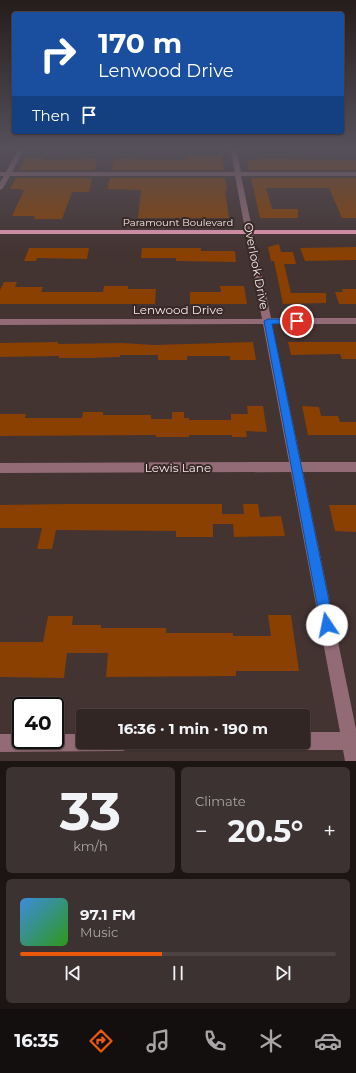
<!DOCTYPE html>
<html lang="en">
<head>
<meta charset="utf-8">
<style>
  body { margin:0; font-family:Montserrat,sans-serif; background:#3d3232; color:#f1f3f6; height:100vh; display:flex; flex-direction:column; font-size:15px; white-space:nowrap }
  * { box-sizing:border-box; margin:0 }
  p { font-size:13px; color:#a8a5a7 }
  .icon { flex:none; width:22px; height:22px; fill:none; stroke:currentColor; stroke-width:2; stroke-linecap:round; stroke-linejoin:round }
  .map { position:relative; height:761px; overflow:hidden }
  .drawer { display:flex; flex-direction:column; gap:6px; padding:6px; background:#1c1514; flex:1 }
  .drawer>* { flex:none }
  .top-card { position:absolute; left:12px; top:12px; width:332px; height:122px; border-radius:4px; box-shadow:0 1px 3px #0004,0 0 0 1px #4d4342; background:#1a4fa0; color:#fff; overflow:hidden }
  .speed { position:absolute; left:12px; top:697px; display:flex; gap:8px; font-size:20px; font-weight:700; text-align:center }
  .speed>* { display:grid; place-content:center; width:52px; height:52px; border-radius:50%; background:#322625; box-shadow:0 1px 3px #0004,0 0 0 1px #4d4342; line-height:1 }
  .speed .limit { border:2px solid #111; border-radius:6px; background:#fff; color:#111 }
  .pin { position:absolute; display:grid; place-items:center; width:34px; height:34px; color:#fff; margin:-17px; border:2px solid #fff; border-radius:50%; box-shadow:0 1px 4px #0007 }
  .me { position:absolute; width:44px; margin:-22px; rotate:349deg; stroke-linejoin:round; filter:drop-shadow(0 0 3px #0008) }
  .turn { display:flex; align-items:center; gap:14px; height:84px; padding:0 20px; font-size:18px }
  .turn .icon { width:52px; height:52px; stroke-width:2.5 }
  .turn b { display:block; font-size:28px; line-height:34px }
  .then { display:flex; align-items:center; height:38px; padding:0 20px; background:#0003; gap:8px; font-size:15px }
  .big { font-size:30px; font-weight:700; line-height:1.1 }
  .drawer .card { flex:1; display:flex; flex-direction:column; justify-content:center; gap:6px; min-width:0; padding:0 14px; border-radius:6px; background:#3d3232 }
  .drawer .dial { align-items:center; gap:0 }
  .dial b { font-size:52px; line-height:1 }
  .song { display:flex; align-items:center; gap:12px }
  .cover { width:48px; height:48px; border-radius:6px; background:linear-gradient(135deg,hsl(210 70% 55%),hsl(110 70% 35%)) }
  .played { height:4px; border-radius:2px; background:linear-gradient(90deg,#ea580c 45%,#4d4342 45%) }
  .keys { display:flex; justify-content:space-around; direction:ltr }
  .heat { display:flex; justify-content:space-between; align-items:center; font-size:22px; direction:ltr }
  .drawer .tiles { flex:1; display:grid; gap:6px; grid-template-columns:1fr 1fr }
  .card:last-child { grid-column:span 2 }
  .trip { position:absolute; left:76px; top:709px; width:234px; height:40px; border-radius:4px; background:#322625; box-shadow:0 1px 3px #0004,0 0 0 1px #4d4342; font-weight:700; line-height:40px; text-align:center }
  .tab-bar { display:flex; height:64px; justify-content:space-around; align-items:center; background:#140f0f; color:#a8a5a7 }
  .tab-bar .icon { width:28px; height:28px }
  .tab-bar .current { color:#ea580c }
  .tab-bar b { font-size:18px; color:#f1f3f6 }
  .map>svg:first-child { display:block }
</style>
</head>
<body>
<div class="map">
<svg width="356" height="761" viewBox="0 0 356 761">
  <rect width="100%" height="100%" fill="#433331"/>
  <path fill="#894001" d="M186 156H222L224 170H111L114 159 185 160Z
    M26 158H43V160L98 159 94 170H19Z
    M265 159 356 160V170H249L247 160Z
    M16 178H92L89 192H72L62 219H34L35 216H12L24 190H20L21 189H10Z
    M110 178H225L227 191H225L229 218H138L141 190 107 189Z
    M251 178H356V218H342L329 188H266L272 209H298V218H260Z
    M279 244 281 252H293L296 264H284L291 293H326V303L283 304 274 261H271L268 247Z
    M356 247V260L305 261 300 248Z
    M29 248H89L87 259 37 258 36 261H24Z
    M142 248H201V251H235L236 262 176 261V258H141Z
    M4 282H17L15 287H43L41 292H103L104 286H128V289H156L155 304H0V290Z
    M220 286H244L247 304H190V292H221Z
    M342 289H356V304H339L335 292H343Z
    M58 342V344L122 343 154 345 253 342 256 360H230V356H187V360H158V355H120V357L88 358H59V356L0 357V343Z
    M288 342H356V359H342L340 354 291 355Z
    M247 406H263L267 432 246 431 247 437H232V435H189V437H156V435L0 436V414H26L25 418H82L83 412H103V415H151V419H172V412H184V418H189V420H231V414H248Z
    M302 406 319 407 321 416H338L340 422H356V435H308Z
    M68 504H222V514H244L243 504H258L260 517 281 516 285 536 234 537 233 524H213V537H176V531L56 530 52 549H37L42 528H0V505Z
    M329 505H356V532L335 531Z
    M268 615H291L299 671H236V676L106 677 108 653H67L64 678 0 677V642H43L48 616H73L72 625H101V628H166V633H233V636H271Z"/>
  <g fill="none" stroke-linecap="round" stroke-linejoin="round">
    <path fill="#926b77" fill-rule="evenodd" d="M19 148H25L12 172H235L230 148H236L241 172H356V176H241L271 318H356V324H272L301 462H356V472H303L356 729V761H345L343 750H303L297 747 295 742H303V732H340L291 472 0 473V463L289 462 263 324 0 325V319H262L235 176H10L3 188 0 190V182L4 176H0V172H6Z
      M0 734H21V740H55V734H83V742H132L129 748 123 751 0 752Z"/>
    <path fill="#ec9cb7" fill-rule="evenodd" d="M0 230H356V234H0Z"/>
  </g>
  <linearGradient id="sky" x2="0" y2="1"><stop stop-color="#251c1b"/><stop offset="0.58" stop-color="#55505a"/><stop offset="1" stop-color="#55505a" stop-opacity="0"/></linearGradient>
  <rect width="356" height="255" fill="url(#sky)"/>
  <path fill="#1a73e8" stroke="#114b97" d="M268 319H297L301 321 297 324H272L334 625 332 630 327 632 323 630 321 625 264 321Z"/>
  <g text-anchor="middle" stroke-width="4" stroke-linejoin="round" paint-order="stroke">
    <g font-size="10" fill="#f3e9e8" stroke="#382927">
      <text x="178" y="226">Paramount Boulevard</text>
    </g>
    <g font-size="12" fill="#f3e9e8" stroke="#382927">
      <text transform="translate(256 266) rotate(79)" y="4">Overlook Drive</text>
      <text x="178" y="314">Lenwood Drive</text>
      <text x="178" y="472">Lewis Lane</text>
    </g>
  </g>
</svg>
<div class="speed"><div class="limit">40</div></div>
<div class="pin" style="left:297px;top:321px;background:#d93025"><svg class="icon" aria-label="arrive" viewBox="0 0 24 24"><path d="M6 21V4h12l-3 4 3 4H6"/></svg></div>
<svg class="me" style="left:327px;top:625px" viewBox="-20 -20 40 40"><circle r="19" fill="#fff"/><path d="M0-13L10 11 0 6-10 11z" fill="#1a73e8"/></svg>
<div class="trip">16:36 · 1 min · 190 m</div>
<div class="top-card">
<div class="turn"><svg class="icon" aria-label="right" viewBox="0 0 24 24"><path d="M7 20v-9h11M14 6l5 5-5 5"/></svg><div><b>170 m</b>Lenwood Drive</div></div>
<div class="then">Then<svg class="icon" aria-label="arrive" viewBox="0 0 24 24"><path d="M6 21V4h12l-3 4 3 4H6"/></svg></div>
</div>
</div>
<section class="drawer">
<div class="tiles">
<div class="card dial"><b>33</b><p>km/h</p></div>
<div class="card"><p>Climate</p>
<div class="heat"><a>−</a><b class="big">20.5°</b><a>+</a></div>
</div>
<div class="card">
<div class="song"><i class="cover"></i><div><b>97.1 FM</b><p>Music</p></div></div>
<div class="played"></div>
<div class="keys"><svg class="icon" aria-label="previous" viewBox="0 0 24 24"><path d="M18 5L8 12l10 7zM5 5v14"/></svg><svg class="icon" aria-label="pause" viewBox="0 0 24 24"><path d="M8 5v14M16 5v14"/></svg><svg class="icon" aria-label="next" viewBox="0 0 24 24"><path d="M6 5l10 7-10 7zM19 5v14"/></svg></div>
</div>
</div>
</section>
<nav class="tab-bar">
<b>16:35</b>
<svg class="icon current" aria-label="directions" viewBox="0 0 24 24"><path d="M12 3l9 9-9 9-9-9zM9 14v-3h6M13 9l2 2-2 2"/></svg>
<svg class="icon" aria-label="music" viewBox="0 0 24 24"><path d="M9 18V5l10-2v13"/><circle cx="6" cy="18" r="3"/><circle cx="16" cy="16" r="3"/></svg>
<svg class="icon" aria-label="phone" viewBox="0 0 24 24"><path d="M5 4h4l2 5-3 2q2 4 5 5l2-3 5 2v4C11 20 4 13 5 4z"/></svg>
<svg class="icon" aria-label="climate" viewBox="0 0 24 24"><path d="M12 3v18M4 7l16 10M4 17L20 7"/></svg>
<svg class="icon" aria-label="car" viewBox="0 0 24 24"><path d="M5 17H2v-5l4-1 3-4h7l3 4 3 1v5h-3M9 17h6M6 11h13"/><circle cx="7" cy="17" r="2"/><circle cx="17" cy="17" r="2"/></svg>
</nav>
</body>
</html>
